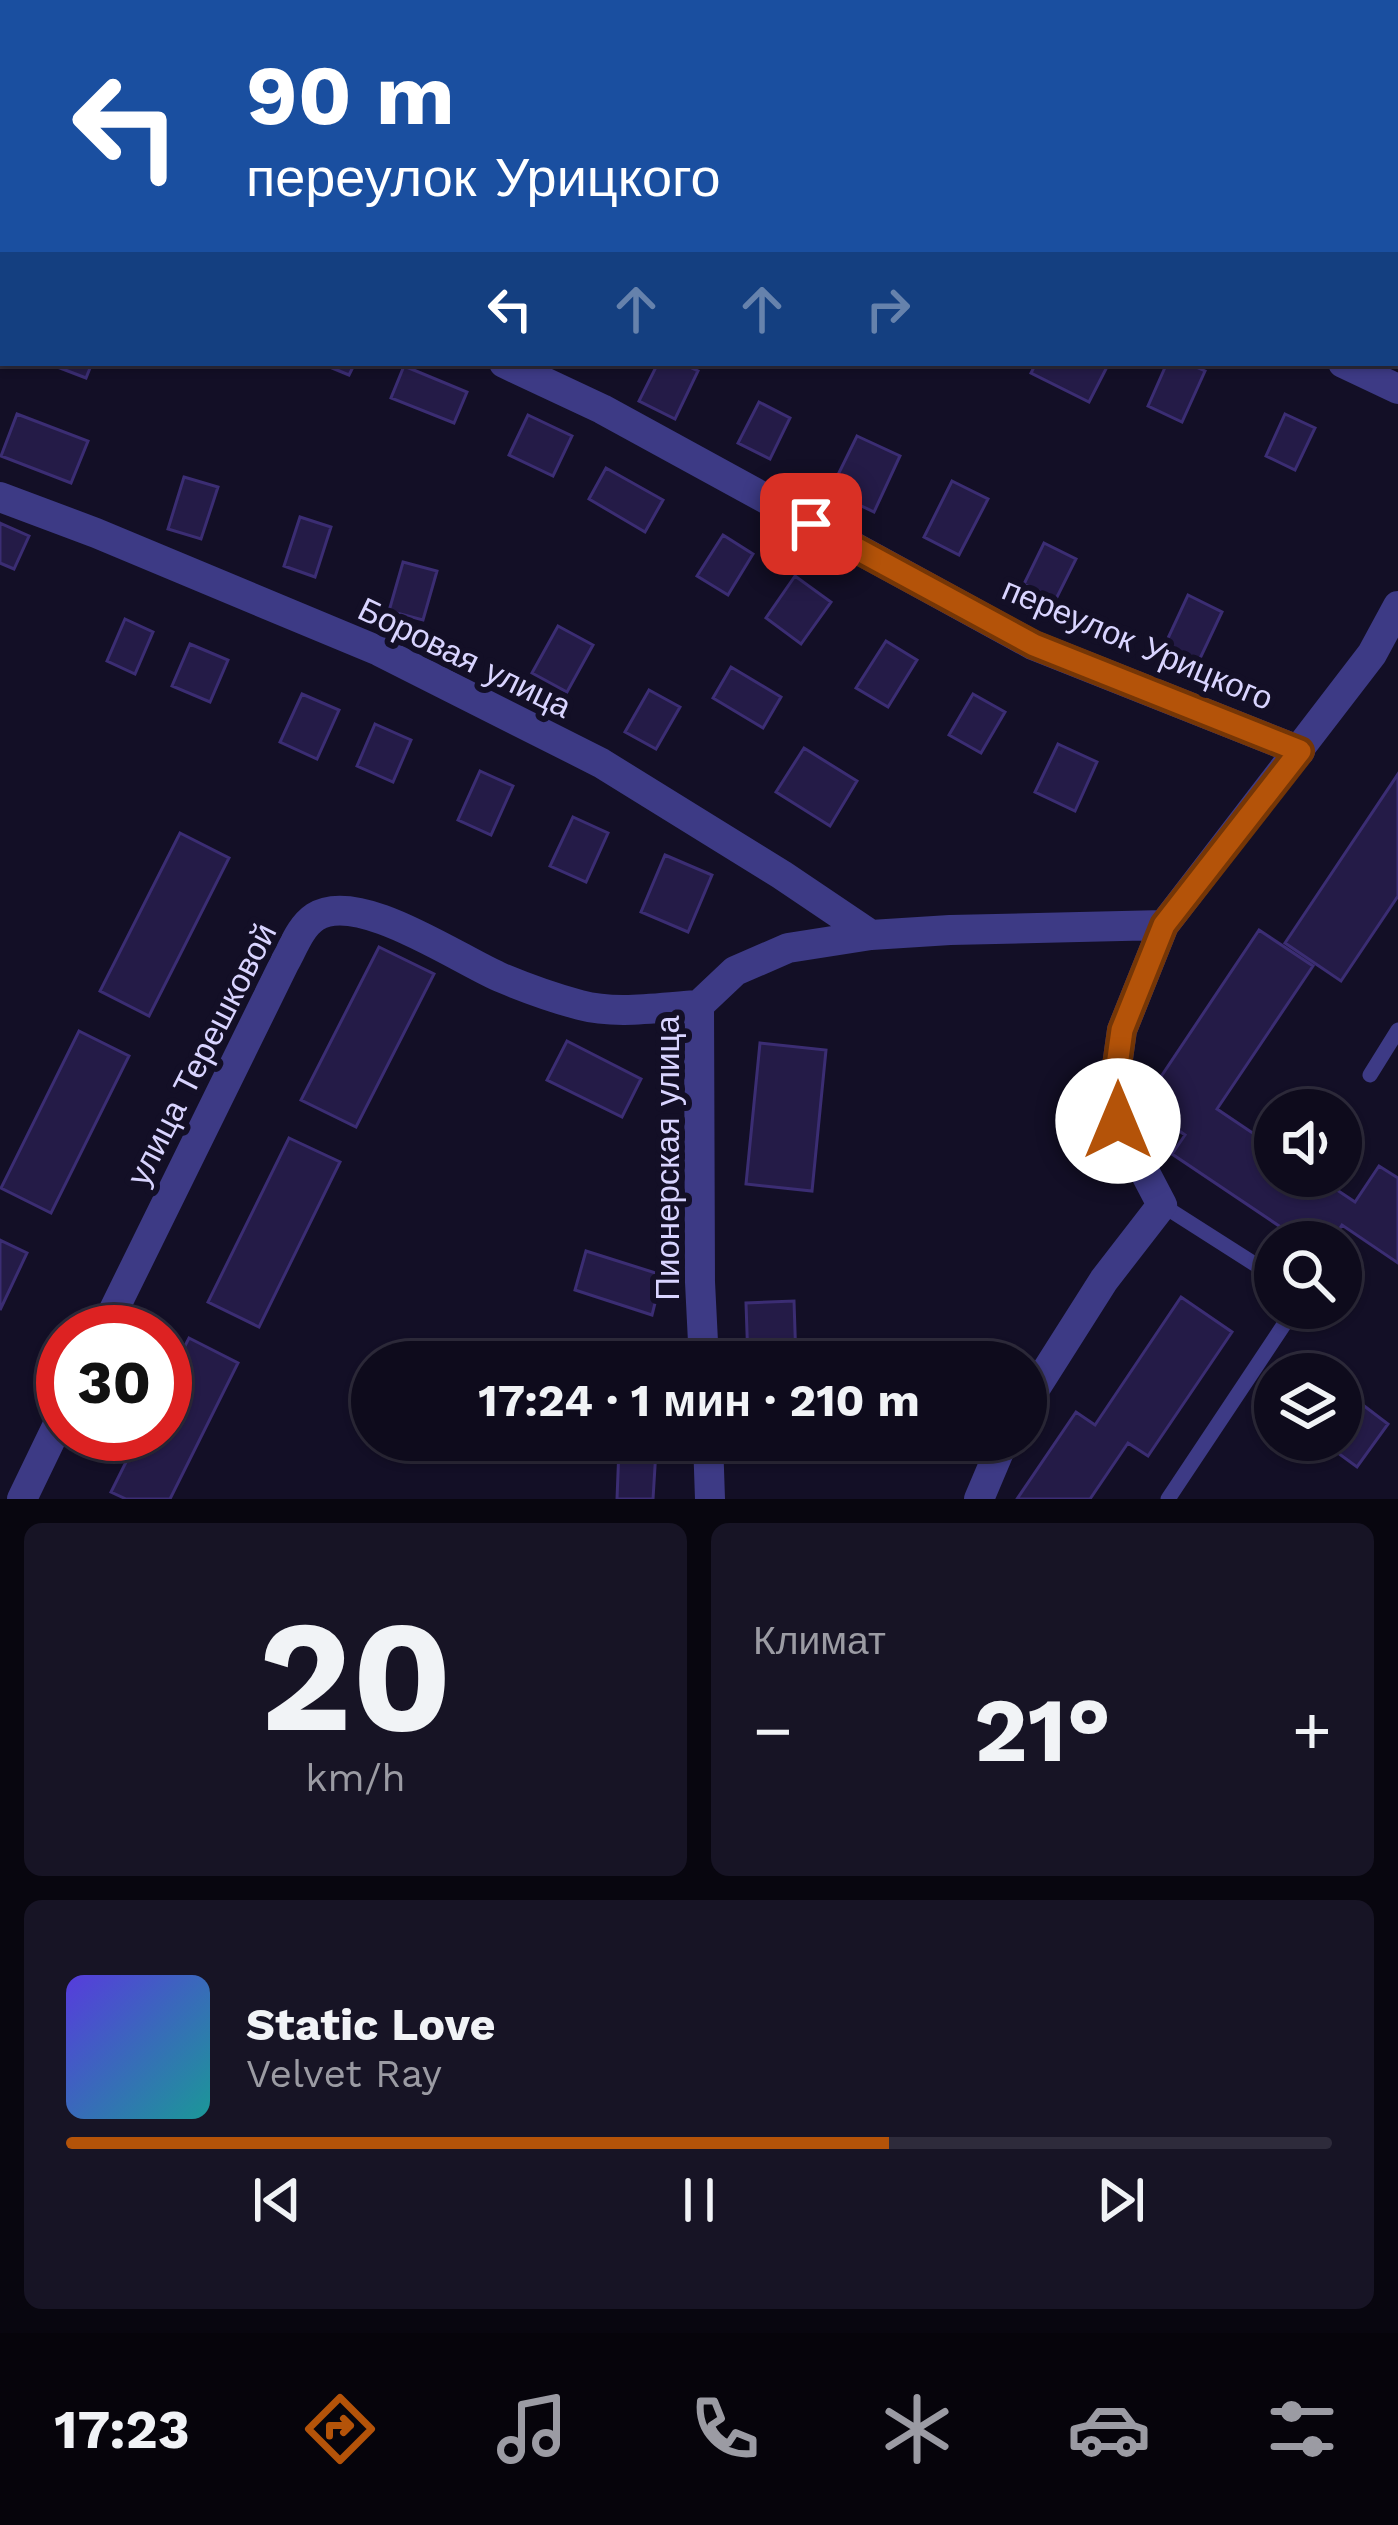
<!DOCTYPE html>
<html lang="ru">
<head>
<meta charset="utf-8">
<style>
  body { margin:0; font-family:"Work Sans",sans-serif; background:#171425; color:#f1f3f6; height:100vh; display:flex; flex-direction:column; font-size:45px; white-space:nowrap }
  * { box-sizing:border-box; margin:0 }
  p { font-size:39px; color:#9b9ba3 }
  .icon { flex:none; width:66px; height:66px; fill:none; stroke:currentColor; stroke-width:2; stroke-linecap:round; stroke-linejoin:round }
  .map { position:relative; height:1499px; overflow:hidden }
  .details { display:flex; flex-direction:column; gap:24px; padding:24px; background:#08060f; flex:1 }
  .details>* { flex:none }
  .top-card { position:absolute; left:0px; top:0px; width:1398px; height:366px; box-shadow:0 3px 9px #0004,0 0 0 3px #2e2b3b; background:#1a4fa0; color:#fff; overflow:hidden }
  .controls { position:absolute; left:1254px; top:1089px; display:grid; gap:24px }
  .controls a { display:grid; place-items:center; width:108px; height:108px; border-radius:50%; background:#0e0b1c; box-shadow:0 3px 9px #0004,0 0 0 3px #2e2b3b; font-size:60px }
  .speed { position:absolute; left:36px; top:1305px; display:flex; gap:24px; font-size:60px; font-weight:700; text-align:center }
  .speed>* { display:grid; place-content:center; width:156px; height:156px; border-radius:50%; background:#0e0b1c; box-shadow:0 3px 9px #0004,0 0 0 3px #2e2b3b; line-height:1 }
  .speed .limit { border:18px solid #d22; background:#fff; color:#111 }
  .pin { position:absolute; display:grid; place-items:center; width:102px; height:102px; color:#fff; margin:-51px; border-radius:24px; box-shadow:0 6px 18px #0006 }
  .me { position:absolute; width:132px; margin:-66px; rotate:0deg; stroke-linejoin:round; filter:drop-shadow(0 0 9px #0008) }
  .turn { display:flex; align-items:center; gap:42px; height:252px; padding:0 48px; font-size:54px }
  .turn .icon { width:156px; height:156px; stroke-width:2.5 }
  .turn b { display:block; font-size:84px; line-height:102px }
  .lanes { display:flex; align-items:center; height:114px; padding:0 48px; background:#0003; justify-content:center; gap:60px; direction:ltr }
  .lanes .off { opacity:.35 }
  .big { font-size:90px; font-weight:700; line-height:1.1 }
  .details .widget { flex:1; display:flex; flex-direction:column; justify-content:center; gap:18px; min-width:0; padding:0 42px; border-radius:18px; background:#171425 }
  .details .dial { align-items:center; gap:0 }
  .dial b { font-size:156px; line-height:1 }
  .song { display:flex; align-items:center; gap:36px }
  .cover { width:144px; height:144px; border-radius:18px; background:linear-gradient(135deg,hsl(250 70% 55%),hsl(180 70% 35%)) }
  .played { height:12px; border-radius:6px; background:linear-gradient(90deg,#b45309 65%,#2e2b3b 65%) }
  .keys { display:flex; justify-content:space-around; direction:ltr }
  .heat { display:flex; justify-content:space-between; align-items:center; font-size:66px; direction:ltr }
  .details .tiles { flex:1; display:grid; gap:24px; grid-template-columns:1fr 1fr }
  .widget:last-child { grid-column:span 2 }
  .trip { position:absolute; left:351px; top:1341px; width:696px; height:120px; border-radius:60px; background:#0e0b1c; box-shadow:0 3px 9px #0004,0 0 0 3px #2e2b3b; font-weight:700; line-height:120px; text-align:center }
  .menu { display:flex; height:192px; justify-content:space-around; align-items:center; background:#06040b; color:#9b9ba3 }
  .menu .icon { width:84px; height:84px }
  .menu .current { color:#b45309 }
  .menu b { font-size:54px; color:#f1f3f6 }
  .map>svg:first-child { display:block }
</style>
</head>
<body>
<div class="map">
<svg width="1398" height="1499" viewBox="0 0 1398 1499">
  <rect width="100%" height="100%" fill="#130f26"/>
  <path fill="#12302f" d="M1146 0H1398V95L1395 96V3H1149Z"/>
  <path fill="#241b47" stroke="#3b2d73" stroke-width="3" d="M15 0H62L69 3H14Z
    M169 0H225L223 3H168Z
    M0 92 3 93V142L0 141Z
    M1398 229V298L1395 296V234Z
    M1395 296 1398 298V344L1395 349Z
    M47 363H92L86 378Z
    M320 363H355L349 375Z
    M658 363H681L698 371 675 419 639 401Z
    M1036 363H1109L1089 402 1031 373Z
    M1167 363H1187L1205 371 1182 422 1148 406Z
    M404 366 467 392 454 423 391 398Z
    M759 402 790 418 770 459 738 443Z
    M17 414 88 441 71 483 1 456Z
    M1285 414 1315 428 1295 470 1266 456Z
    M528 415 572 436 553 476 509 455Z
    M857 436 900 456 874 512 830 491Z
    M606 468 663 500 645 532 589 499Z
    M184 477 218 487 201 539 168 529Z
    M952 481 988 499 959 555 924 537Z
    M300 517 331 527 315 577 284 566Z
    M0 523 29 536 14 569 0 563Z
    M723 535 753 554 728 595 697 576Z
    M1044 543 1076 559 1056 599 1024 584Z
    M403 562 437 571 423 620 389 611Z
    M795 576 831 602 801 644 766 618Z
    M1188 595 1222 612 1196 667 1162 651Z
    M125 619 153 632 135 674 107 661Z
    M558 626 593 645 567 692 532 673Z
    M886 641 917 660 888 707 856 688Z
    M190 644 228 660 210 702 172 686Z
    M731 667 781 697 763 728 713 698Z
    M649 690 680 707 656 749 625 732Z
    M302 694 339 710 317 759 280 742Z
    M973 694 1005 712 981 753 949 735Z
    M375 724 411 740 393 782 357 766Z
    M1058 744 1097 762 1075 811 1035 792Z
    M804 748 857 781 830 826 776 792Z
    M480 771 513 786 491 835 458 820Z
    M1398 774V896L1341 981 1285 943Z
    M573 817 608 833 586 882 550 866Z
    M180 833 229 858 149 1016 100 991Z
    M665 855 712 875 688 932 641 912Z
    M1259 930 1313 966 1217 1109 1275 1148V1176H1316L1355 1202 1379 1166 1398 1178V1263L1342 1225 1331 1242H1303L1172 1154 1185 1135 1142 1105Z
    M379 947 434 974 356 1127 301 1100Z
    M79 1031 129 1056 51 1213 1 1188Z
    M567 1041 641 1079 622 1117 547 1080Z
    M760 1043 826 1050 812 1191 746 1184Z
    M289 1138 340 1162 259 1327 208 1302Z
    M0 1240 27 1253 0 1310Z
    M586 1251 662 1275 652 1315 575 1290Z
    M1181 1297 1232 1332 1148 1456 1128 1443 1090 1499H1017L1076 1412 1095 1425Z
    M794 1301 796 1362H748L746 1303Z
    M189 1338 238 1363 170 1499H126L111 1492 140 1434H165V1385Z
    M1359 1402 1388 1424 1357 1467 1327 1445 1331 1440H1341V1426Z
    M619 1448 656 1450 653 1499H617Z"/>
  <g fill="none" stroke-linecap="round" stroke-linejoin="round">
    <path stroke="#2fb8b0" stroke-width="6" stroke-dasharray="6 9" stroke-linecap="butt" d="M1395 3H1398"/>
    <path stroke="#3d3a85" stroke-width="15" d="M1094 3 1096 0
      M1395 178 1398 173
      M1370 1075 1398 1030
      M1162 1205 1275 1277
      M1168 1499 1295 1308"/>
    <path stroke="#3d3a85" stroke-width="30" d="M127 3 128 0
      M922 3 924 0
      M0 303 3 296
      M504 363 602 409 1033 645 1300 751
      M0 497 96 533 379 651 601 763 782 875 871 935
      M103 1332 285 962C293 948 300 927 315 917 358 889 459 960 502 978 526 988 554 998 580 1005 617 1015 661 1007 699 1005
      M704 1362 700 1282 699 1005 735 971 788 948 871 935 950 930 1164 925
      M1026 1403 1104 1280 1162 1205 1118 1121 1115 1080 1122 1030 1164 925 1372 654 1398 606
      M708 1440 710 1499
      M22 1499 63 1414
      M979 1499 1004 1440"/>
    <path stroke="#3d3a85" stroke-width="30" d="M643 0 647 3
      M1343 363 1398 389"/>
  </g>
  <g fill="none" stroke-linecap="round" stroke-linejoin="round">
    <g stroke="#753606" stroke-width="30">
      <path id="route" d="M811 524 1034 645 1300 751 1164 925 1122 1030 1115 1080 1118 1121"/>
    </g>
    <use href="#route" stroke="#b45309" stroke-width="21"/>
  </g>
  <g text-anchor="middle" stroke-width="12" stroke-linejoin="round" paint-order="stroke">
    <g font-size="33" fill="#d9d4ff" stroke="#130f26">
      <text transform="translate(1138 643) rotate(23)" y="12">переулок Урицкого</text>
      <text transform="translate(465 657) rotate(26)" y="12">Боровая улица</text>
      <text transform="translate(201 1054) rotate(-63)" y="12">улица Терешковой</text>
      <text transform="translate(667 1158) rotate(-90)" y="12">Пионерская улица</text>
    </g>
  </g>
</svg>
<div class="controls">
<a><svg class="icon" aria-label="sound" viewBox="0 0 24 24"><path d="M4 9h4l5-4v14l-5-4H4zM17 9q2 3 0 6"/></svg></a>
<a><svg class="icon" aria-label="search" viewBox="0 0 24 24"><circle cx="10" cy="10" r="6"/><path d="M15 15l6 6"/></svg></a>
<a><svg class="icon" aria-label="layers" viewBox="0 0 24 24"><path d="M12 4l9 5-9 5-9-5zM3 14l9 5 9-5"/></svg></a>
</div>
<div class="speed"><div class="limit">30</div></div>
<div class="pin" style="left:811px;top:524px;background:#d93025"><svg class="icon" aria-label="arrive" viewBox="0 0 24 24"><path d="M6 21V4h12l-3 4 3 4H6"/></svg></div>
<svg class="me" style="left:1118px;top:1121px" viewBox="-20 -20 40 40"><circle r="19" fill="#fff"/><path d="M0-13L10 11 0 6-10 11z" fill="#b45309"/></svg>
<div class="trip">17:24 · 1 мин · 210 m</div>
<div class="top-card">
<div class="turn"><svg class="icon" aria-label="left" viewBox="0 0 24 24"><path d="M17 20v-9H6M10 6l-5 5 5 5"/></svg><div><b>90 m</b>переулок Урицкого</div></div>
<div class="lanes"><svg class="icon" aria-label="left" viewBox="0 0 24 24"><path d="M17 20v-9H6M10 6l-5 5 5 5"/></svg><svg class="icon off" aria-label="ahead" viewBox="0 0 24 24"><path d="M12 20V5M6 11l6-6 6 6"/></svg><svg class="icon off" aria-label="ahead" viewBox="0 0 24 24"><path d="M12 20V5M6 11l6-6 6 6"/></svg><svg class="icon off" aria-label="right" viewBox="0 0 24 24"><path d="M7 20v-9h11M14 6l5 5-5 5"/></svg></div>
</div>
</div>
<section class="details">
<div class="tiles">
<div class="widget dial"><b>20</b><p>km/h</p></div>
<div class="widget"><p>Климат</p>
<div class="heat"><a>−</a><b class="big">21°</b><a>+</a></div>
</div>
<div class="widget">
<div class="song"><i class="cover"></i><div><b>Static Love</b><p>Velvet Ray</p></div></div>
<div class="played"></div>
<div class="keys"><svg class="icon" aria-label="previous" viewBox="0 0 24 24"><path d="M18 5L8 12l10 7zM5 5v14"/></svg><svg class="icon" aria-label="pause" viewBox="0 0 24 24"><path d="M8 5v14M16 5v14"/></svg><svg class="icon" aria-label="next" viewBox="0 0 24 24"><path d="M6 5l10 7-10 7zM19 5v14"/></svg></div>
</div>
</div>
</section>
<nav class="menu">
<b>17:23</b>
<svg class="icon current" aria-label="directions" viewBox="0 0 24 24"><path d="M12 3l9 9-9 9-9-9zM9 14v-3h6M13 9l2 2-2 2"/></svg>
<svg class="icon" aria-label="music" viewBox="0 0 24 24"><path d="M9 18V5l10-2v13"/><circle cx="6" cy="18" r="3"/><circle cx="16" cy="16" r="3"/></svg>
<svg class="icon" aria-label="phone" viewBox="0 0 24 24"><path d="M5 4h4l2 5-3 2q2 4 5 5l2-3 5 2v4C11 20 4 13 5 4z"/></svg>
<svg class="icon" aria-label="climate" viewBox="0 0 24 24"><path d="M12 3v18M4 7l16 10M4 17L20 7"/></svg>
<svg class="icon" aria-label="car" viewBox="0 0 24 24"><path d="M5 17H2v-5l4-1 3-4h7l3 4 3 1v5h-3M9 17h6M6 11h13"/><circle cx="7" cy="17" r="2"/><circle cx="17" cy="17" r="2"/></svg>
<svg class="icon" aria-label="filters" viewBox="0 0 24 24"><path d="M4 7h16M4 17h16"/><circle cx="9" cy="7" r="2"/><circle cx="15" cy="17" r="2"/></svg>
</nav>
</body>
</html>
